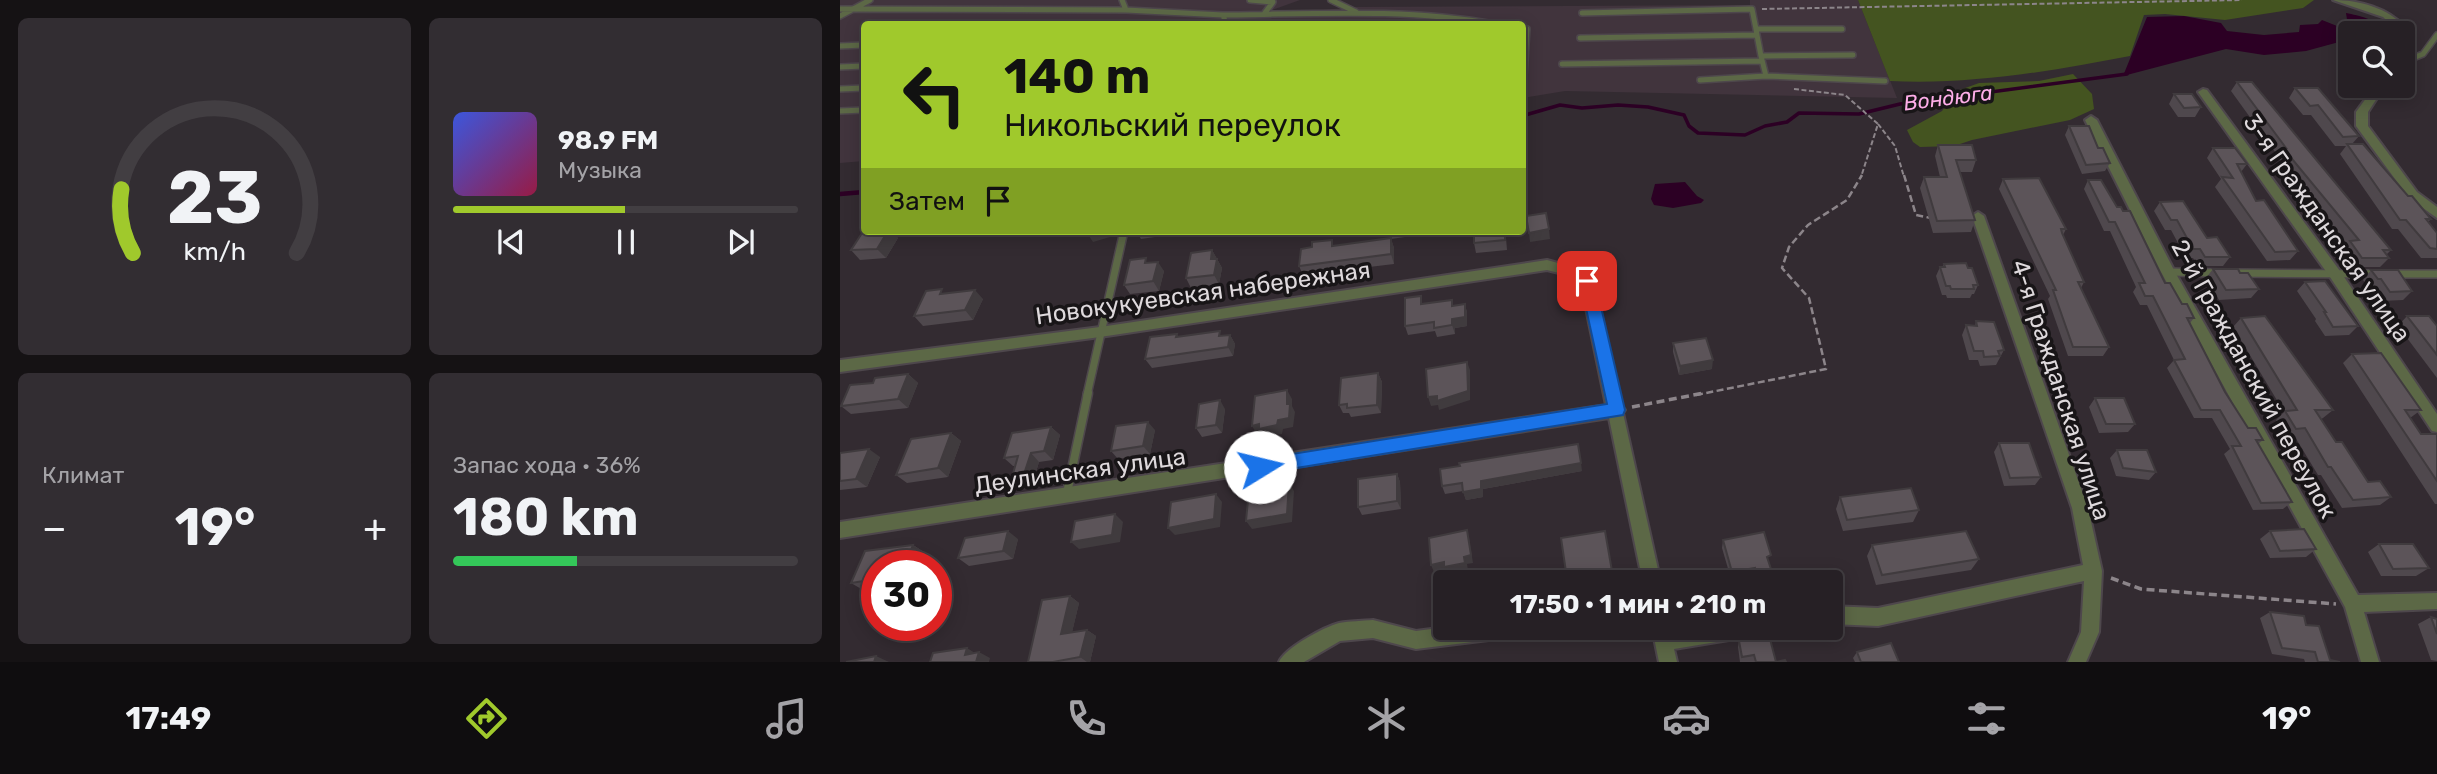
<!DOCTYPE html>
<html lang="ru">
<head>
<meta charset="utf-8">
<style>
  body { margin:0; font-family:Rubik,sans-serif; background:#322d32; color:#f1f3f6; height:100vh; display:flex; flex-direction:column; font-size:26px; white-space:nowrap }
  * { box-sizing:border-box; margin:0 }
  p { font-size:23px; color:#a4a3a7 }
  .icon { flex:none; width:38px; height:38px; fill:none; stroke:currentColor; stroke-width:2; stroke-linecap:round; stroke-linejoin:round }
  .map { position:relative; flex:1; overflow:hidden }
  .sheet { display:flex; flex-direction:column; gap:18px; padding:18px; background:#151214; width:840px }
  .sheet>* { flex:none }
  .hud { position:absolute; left:21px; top:21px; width:665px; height:214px; border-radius:7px; box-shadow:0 4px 18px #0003,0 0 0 2px #423e42; background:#a0c92c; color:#111; overflow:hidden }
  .fabs { position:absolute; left:1498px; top:21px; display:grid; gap:14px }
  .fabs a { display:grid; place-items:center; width:77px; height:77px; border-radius:7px; background:#262025; box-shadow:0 4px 18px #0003,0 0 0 2px #423e42; font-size:35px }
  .speed { position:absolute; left:21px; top:550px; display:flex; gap:14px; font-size:35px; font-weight:700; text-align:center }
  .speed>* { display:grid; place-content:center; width:91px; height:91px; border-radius:50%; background:#262025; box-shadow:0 4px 18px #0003,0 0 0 2px #423e42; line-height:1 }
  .speed .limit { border:10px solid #d22; background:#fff; color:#111 }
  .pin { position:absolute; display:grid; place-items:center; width:60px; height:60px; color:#fff; margin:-30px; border-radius:14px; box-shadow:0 4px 10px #0006 }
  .me { position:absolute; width:77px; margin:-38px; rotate:81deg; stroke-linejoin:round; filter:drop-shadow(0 0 5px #0008) }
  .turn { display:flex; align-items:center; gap:24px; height:147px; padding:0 28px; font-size:32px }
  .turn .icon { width:91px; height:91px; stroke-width:2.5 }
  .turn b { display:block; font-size:49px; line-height:60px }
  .then { display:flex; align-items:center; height:66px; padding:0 28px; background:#0003; gap:14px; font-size:26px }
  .big { font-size:52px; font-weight:700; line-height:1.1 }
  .sheet .tile { flex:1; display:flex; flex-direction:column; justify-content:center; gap:10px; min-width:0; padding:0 24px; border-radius:10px; background:#322d32 }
  .sheet .dial { align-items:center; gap:0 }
  .dial svg { height:182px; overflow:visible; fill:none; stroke:#423e42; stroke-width:7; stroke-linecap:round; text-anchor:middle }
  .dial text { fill:#f1f3f6; stroke:none }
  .song { display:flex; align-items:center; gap:21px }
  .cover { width:84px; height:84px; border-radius:10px; background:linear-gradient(135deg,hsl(230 70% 55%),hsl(340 70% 35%)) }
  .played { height:7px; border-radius:4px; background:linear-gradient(90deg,#a0c92c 50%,#423e42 50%) }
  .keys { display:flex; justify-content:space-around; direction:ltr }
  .heat { display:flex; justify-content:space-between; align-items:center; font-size:38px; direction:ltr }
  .charge { height:10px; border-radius:5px; background:linear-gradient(90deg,#34c759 36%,#423e42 0) }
  .sheet .tiles { flex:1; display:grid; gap:18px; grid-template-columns:repeat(2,1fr) }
  .trip { position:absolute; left:593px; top:570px; width:410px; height:70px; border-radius:7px; background:#262025; box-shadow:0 4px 18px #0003,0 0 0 2px #423e42; font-weight:700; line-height:70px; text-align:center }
  .tab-bar { display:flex; height:112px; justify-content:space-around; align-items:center; background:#0f0d0f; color:#a4a3a7 }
  .tab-bar .icon { width:49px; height:49px }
  .tab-bar .active { color:#a0c92c }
  .tab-bar b { font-size:32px; color:#f1f3f6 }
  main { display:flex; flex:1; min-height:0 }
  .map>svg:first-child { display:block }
</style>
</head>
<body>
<main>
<section class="sheet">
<div class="tiles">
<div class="tile dial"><svg viewBox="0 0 100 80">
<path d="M14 69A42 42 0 1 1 86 69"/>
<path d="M14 69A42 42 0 0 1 9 41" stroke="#a0c92c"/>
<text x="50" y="56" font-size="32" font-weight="700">23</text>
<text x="50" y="72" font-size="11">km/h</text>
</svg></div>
<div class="tile">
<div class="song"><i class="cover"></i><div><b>98.9 FM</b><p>Музыка</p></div></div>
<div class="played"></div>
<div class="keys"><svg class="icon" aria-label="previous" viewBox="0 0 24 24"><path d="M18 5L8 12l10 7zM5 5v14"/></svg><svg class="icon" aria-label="pause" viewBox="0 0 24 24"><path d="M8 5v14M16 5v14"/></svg><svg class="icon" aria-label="next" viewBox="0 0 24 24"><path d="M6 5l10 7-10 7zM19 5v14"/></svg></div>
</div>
<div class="tile"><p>Климат</p>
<div class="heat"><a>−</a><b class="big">19°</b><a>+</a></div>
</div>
<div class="tile"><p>Запас хода · 36%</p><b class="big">180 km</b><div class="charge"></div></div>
</div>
</section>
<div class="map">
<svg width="1597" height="662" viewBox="0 0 1597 662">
  <rect width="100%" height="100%" fill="#332b31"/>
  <path fill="#41343d" d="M0 0H460L415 16 516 7 910 5V0H1018L1057 98 725 91 683 98 682 24H24V161L0 163Z"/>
  <path fill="#445420" d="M1018 0H1474L1463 8 1385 20 1325 14 1304 15 1290 56C1212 71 1131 85 1050 81Z
    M1233 74 1252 94 1254 109 1230 120 1132 140 1114 146 1080 147 1073 142 1067 130 1102 111 1117 91 1139 83 1199 81Z"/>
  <path fill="#2c0024" d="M1506 13C1519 16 1538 18 1539 33H1510V39L1466 51 1424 55 1386 49 1283 76 1307 17 1344 16 1381 23 1387 31 1424 35 1459 32 1460 25 1478 24 1482 20 1497 26H1508Z
    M845 182 857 196 864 200 861 203 833 208 814 205 811 199 815 184Z"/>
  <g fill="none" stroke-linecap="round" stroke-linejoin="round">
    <path stroke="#2c0024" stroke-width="3.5" d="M682 116 720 105 742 108 778 105 808 107 844 115 849 126 858 133 905 135 925 126 947 122 959 113 1019 114 1060 104 1287 74"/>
    <path stroke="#2c0024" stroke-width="4.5" d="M0 194 24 192"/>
    <g stroke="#4e474c" stroke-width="8">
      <path id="lane-far2" d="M410 0 433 2 424 14
        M491 0 516 12
        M0 9 286 10 282 0
        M286 10 383 15 386 24
        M742 13 912 9 916 29
        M383 15C473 14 565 8 654 24
        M0 16 30 0
        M682 28 687 29 683 91
        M917 35 921 56
        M740 38 917 35 916 29H1002
        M0 46 24 45
        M1013 55 921 56 926 76 1045 81
        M1563 62 1583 54 1597 35
        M722 64 921 61
        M0 67 24 66
        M860 80 926 76
        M0 89 24 88
        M0 111 24 110"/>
    </g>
    <g stroke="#4e474c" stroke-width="10">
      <path id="lane-far1" d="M1328 272 1379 273
        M1391 273 1537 274
        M1552 274H1597
        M247 395 284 231"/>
    </g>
    <g stroke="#4e474c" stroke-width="11">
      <path id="lane" d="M227 493 248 393"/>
    </g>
    <g stroke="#4e474c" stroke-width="4">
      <path id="street" d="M1493 0C1519 0 1548 8 1565 27L1563 35 1554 33 1555 28 1543 17Z
        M1535 86H1545L1528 112V126L1577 192 1597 207V218L1569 198 1516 126V112Z
        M1363 89 1367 90 1500 271 1597 414V432L1592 431 1490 277 1358 92Z
        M1251 116 1257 120 1335 272 1518 595 1597 593V609L1524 612 1539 662H1521L1505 607 1321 272 1245 120Z
        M1138 212 1144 216 1248 508 1262 571 1259 632 1246 662H1228L1241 632 1244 581 1038 626 990 624V606L1038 608 1243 565 1232 508 1132 216Z
        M707 260 736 268 754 281 781 405 785 410 783 413 821 583H803L769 418 0 538V522L766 405 741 284 727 275 707 270 260 337 0 372V360L260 327Z
        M533 620 576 631 606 627 682 628 679 634 673 637 576 649 533 638 500 641 464 662H439C445 648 484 627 499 623 510 621 522 621 533 620Z
        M812 628H830L831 632 852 628H916L913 634 907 637 834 649 837 662H819Z"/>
    </g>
    <path stroke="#8c858a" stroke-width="2" stroke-dasharray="5 2.5" stroke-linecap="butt" d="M922 9 1402 0
      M954 89 1005 95 1038 124 1021 177
      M1038 124 1055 146 1064 177"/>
    <path stroke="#8c858a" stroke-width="2.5" stroke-dasharray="7 3.5" stroke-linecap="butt" d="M1064 175 1076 215 1091 218
      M856 395 986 369 969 298 942 268 949 247 968 225 1007 200 1022 175"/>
    <path stroke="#8c858a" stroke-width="3.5" stroke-dasharray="8 4.5" stroke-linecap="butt" d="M792 407 864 393
      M1271 578 1301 589 1496 604"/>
    <use href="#lane-far2" stroke="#5c6846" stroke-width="5"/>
    <use href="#lane-far1" stroke="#5c6846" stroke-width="7"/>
    <use href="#lane" stroke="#5c6846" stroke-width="8"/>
    <use href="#street" fill="#5c6846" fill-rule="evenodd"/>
  </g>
  <path fill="#4f484d" d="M1397 82 1551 250 1546 255 1549 258 1540 267H1514L1502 250 1507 244 1437 157 1438 156 1391 91Z
    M1455 88 1519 136 1512 144 1568 196 1591 219 1588 222 1597 233V258H1581L1558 229H1552L1500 154 1506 146H1495L1471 115H1463L1449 98Z
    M1334 94 1361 107 1355 117H1338L1329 104Z
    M1229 126 1258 148 1270 163 1265 171 1242 174 1225 135Z
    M1098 145 1136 160 1132 172H1120L1135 220 1131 232 1093 233 1080 188 1084 177H1100L1095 156Z
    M1373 148 1407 164 1401 172 1416 201 1458 251 1450 260 1427 261 1375 187 1381 179 1367 158Z
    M1163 179 1226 229 1223 235 1244 282 1241 288 1269 347 1263 356H1228L1208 299 1210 296 1159 189Z
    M1248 180 1277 207 1325 283 1342 304 1354 318 1350 323 1385 392 1408 428 1423 440 1418 444 1452 502 1443 509 1413 510 1384 454 1390 449 1372 418H1354L1327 368 1334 360 1307 305H1300L1293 292 1296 287 1270 231H1264L1244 189Z
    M1320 202 1367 238 1390 257 1383 266H1358L1353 258H1346L1331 230H1325L1314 211Z
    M24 231H51L58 238 46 258 20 260 11 250Z
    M288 231H333L316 233 315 237 301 239 297 232 290 233Z
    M548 231H565V237L551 239 554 248V264L463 275 459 266 495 246 550 238Z
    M666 238 667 250 636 253 634 243Z
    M372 250 382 268 379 284 351 288 346 278Z
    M309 263 324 271 319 291 290 294 284 285Z
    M1104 264 1128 268 1138 285 1134 294H1132L1130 298H1107L1106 295H1102L1096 276 1100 267H1102Z
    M1373 269 1400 273 1419 289 1411 298 1379 300 1366 278Z
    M1531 270 1572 291 1563 300 1541 301 1532 288H1529L1523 280Z
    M1465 282 1518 326 1509 335 1485 336 1475 321 1476 319 1457 291Z
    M106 293 143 299 133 320 83 326 74 316Z
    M612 300 613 306 625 304 627 313V326L615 328V334L597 337 595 331 568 335 565 326 583 304Z
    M1567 316 1597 326V378L1558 326Z
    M1401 318 1493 410 1483 418 1481 419 1496 442 1528 482 1551 497 1540 505 1502 508 1481 475H1478L1455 437H1447L1436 420 1444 412 1393 327Z
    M1136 321 1164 350 1156 365 1140 366 1138 360H1129L1122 335 1126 325 1135 326Z
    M337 334 338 337 390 335 395 344 393 356 312 368 305 359Z
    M833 343 872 369 839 375 833 352Z
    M1512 354 1581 410 1570 418 1581 434H1597V504H1595L1503 363Z
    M538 373 542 382 541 413 511 417 509 413H503L499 405Z
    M68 374 78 383 68 408 11 414 1 406Z
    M1255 398 1295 424 1288 432 1259 433 1249 407Z
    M385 409 382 433 362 437 356 428Z
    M211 427 220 435 213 460 199 462 191 488 181 485 172 477 175 466H173L164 458Z
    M315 430 310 454 278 459 271 451Z
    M111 433 121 441 108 477 67 483 56 475Z
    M1159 443 1201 477 1195 485 1164 486 1154 452Z
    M1277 450 1316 472 1309 480 1276 476 1270 458Z
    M0 453 40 457 27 487 0 490Z
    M600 469 742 471 643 489V497L626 500 623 491 605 494 602 486Z
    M557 474 560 482 561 509 522 515 518 507Z
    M1000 497 1079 510 1073 522 1003 531 996 509Z
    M1430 531 1476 549 1466 557 1430 558 1420 539Z
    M721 538 772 571 773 578 747 583H727Z
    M178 539 173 559 129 566 118 558Z
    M883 540 929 563V577L914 580 913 575 891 579 882 548Z
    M1539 544 1589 568 1576 576H1541L1528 552Z
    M73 545 84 552 82 559 91 565H37V588L23 590 11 583 25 551Z
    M1032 545 1139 559 1131 570 1036 585 1027 556Z
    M230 596 239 603 232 632 247 630 256 636 250 662H188Z
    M1430 612 1464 616 1478 662H1465L1464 659 1432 654 1420 618Z
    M1591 617 1597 619V661L1591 660 1578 624Z
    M899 641 936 662H946H900L898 647Z
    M1017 652 1059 662H1015L1013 658Z"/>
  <path fill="#403b3e" d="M709 229 710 239 690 242 689 233Z
    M48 231H51L58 238 46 258 37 249Z
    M252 231H279L277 235 253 242 247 233Z
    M551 238 554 248V264L551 254Z
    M372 250 382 268 379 284 374 275 371 259Z
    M318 262 324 271 319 291 313 281Z
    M135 290 143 299 133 320 125 310Z
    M625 304 627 313V326L615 328V334L612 325V319Z
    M390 335 395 344 393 356 388 347Z
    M873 360 872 369 839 375 840 366Z
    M627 362 630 370V400L599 410 598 405 591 406 588 397Z
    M538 373 542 382 541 413 537 405Z
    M68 374 78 383 68 408 58 399Z
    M447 390 452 399V406L455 412 453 427 443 429 442 434 424 437 422 433 417 434 412 426 438 420 447 404Z
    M380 400 385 409 382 433 376 425Z
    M308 422 315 430 310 454 303 446Z
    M211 427 220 435 213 460 204 451Z
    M111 433 121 441 108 477 98 468Z
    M29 449 40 457 27 487 16 479Z
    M191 453 199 462 191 488 182 480Z
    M741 463 742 471 643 489V497L626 500 623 492 641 481Z
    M557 474 560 482 561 509 557 501Z
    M449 483 454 491 452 522 412 529 406 521Z
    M376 494 382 502 380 527 335 535 328 528Z
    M275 514 283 522 280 542 239 549 231 542Z
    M627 530 629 538 633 563 627 564 628 570 607 575 605 570 594 572 591 565 624 557Z
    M168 531 178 539 173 559 163 551Z
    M73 545 84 552 82 559 91 565H75L67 560Z
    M931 569 929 577 914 580 916 573Z
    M230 596 239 603 230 641 221 634Z
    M247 630 256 636 250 662H247L240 657Z
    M127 648 138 655H125Z
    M139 652 150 658 149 662H136Z
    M36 656 49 662H34Z"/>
  <path fill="#5c5459" stroke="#403b3e" stroke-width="2" d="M1397 82H1412L1551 250H1543L1549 258H1522L1510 241 1519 240 1443 148H1446Z
    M1455 88H1478L1519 136 1503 137 1478 105 1470 106Z
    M1334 94H1352L1361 107 1344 108Z
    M1229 126H1249L1258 148H1263L1270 163 1246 165Z
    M1507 144H1523L1568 196H1572L1591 219H1586L1597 233V249L1590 248 1566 220H1560Z
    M1098 145H1132L1136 160H1116L1135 220 1097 221 1084 177H1107Z
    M1373 148H1395L1407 164H1397L1416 201 1424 200 1458 251 1435 252 1382 177 1393 178Z
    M1199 178 1226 229H1221L1222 233 1244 282H1238L1269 347H1233L1213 290H1216L1163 179Z
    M1248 180H1261L1277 207H1281L1283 211H1290L1325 283H1330L1342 304H1347L1354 318H1347L1385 392 1408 428H1416L1423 440H1416L1452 502 1421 503 1392 446H1401L1380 410H1361L1334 360 1345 359 1313 296H1305L1299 283H1305L1275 222H1269Z
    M1343 201 1367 238 1377 237 1390 257H1365L1360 249H1353L1337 220H1331L1320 202Z
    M706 213 709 229 689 233 686 216Z
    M24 230V231H48L37 249 11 250Z
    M634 231H665V240L634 243Z
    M551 238V254L459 266 461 249 472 247V242L492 240V246Z
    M372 250 371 259H377L374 275 346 278 351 253Z
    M306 258 305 263 318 262 313 281 284 285 290 260Z
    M1126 263 1128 268H1132L1138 285H1133L1134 289H1111L1110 286H1106L1100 267H1105L1104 264Z
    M1373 269H1398L1400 273H1408L1419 289 1386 290Z
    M1531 270H1558L1572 291 1550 292 1541 279H1538Z
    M1485 281 1518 326 1493 327 1484 312H1486L1465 282Z
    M102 289 100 294 135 290 125 310 74 316 86 291Z
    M581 296V304L612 300V306L625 304V317L612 319V325L594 328V322L565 326V298Z
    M1425 316 1493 410H1475L1496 442H1502L1528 482 1540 481 1551 497 1513 500 1491 467H1488L1465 428 1456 429 1445 411 1457 410 1401 318Z
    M1567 316H1589L1597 326V355Z
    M1136 321 1154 322 1164 350 1158 351 1160 356 1144 357 1143 351H1134L1126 325 1137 326Z
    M380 331 379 336 390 335 388 347 305 359 310 337 337 334 336 337Z
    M866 338 873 360 840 366 833 343Z
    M1541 353 1581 410H1565L1581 434H1597V481L1512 354Z
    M627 362 628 391 597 401V396L588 397 586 369Z
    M538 373 537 405 507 408V404L499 405 501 378Z
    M68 374 58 399 1 406 10 385 33 383 35 378Z
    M447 390V404H450L449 418 438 420 437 425 419 429V424L412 426 415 396Z
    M1255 398H1284L1295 424H1266Z
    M380 400 376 425 356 428 359 404Z
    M308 422 303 446 271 451 276 426Z
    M211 427 204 451 191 453 182 480 172 477 178 456 164 458 172 433Z
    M111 433 98 468 56 475 71 439Z
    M1159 443H1189L1201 477 1170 478Z
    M738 444 741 463 641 481V489L623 492 622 483 602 486 600 469 620 466 619 463Z
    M29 449 16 479 0 481V453Z
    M1277 450H1307L1316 472 1283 468Z
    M557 474V501L518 507V479Z
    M449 483 447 514 406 521 409 490Z
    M1071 488 1079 510 1007 520 1000 497Z
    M376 494 374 519 328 528 331 502Z
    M275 514 272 535 231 542 235 521Z
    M1464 529 1476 549 1440 551 1430 531Z
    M627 530 631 555 624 557 625 563 604 567V562L591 565 589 538Z
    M168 531 163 551 118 558 125 538Z
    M765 531 772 571 727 579 721 538Z
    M1126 531 1139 559 1042 575 1032 545Z
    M924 532 931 555 927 557 931 569 916 573 915 568 892 572 883 540Z
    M1539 544H1573L1589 568 1553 569Z
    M73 545 67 560 80 558 77 565H37V579L11 583 25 551Z
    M230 596 221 634 247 630 240 657 213 662H188L202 600Z
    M1430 612 1464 616 1466 625 1479 626 1490 660 1500 662H1478L1475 652 1442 648Z
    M1591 617 1597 619V634Z
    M929 635 936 662 945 660 946 662H916L914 655 902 657 899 641Z
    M1051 643 1059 662H1021L1017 652Z
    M127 648 125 655 139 652 136 662H90L93 653Z
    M36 656 34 662H6Z"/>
  <path fill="#1a73e8" stroke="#114b97" stroke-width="2" d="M747 276 755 281 785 410 783 415 420 474 413 472 411 467 413 461 420 459 767 404 740 281Z"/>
  <g text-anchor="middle" stroke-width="7" stroke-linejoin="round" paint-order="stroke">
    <g font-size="21" font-style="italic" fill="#fdade8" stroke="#181517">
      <text transform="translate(1108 98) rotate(-7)" y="7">Вондюга</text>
    </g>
    <g font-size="24" fill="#ded9dc" stroke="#181517">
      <text transform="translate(1487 228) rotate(55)" y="8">3-я Гражданская улица</text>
      <text transform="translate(363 293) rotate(-8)" y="8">Новокукуевская набережная</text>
      <text transform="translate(1414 379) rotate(61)" y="8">2-й Гражданский переулок</text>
      <text transform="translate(1221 390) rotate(72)" y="8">4-я Гражданская улица</text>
      <text transform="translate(240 471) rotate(-8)" y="8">Деулинская улица</text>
    </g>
  </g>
</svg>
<div class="fabs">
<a><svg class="icon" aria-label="search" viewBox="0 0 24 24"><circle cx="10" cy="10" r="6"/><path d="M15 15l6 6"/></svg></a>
</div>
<div class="speed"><div class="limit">30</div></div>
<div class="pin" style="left:747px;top:281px;background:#d93025"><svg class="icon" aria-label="arrive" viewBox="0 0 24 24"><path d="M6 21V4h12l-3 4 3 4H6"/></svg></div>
<svg class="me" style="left:420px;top:467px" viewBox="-20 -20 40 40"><circle r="19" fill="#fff"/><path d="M0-13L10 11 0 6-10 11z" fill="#1a73e8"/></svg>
<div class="trip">17:50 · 1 мин · 210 m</div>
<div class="hud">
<div class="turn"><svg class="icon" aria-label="left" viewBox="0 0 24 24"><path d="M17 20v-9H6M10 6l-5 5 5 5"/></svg><div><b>140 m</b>Никольский переулок</div></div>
<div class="then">Затем<svg class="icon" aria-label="arrive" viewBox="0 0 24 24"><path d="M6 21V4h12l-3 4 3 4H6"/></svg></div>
</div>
</div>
</main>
<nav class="tab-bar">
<b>17:49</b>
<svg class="icon active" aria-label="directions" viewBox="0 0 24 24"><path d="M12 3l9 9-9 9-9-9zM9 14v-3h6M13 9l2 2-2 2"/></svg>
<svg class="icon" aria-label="music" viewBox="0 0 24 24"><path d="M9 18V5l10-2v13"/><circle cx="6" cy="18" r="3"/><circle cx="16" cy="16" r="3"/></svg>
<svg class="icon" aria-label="phone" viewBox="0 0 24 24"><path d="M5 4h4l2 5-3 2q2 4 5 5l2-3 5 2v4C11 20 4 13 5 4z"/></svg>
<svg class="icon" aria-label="climate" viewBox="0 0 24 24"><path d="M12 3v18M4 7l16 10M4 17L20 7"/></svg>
<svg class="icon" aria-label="car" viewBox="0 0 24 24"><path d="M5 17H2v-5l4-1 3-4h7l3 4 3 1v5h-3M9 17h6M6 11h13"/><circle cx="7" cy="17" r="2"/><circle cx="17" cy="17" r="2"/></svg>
<svg class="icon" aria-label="filters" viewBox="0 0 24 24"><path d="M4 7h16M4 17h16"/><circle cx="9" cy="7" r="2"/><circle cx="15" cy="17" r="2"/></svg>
<b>19°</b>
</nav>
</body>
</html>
